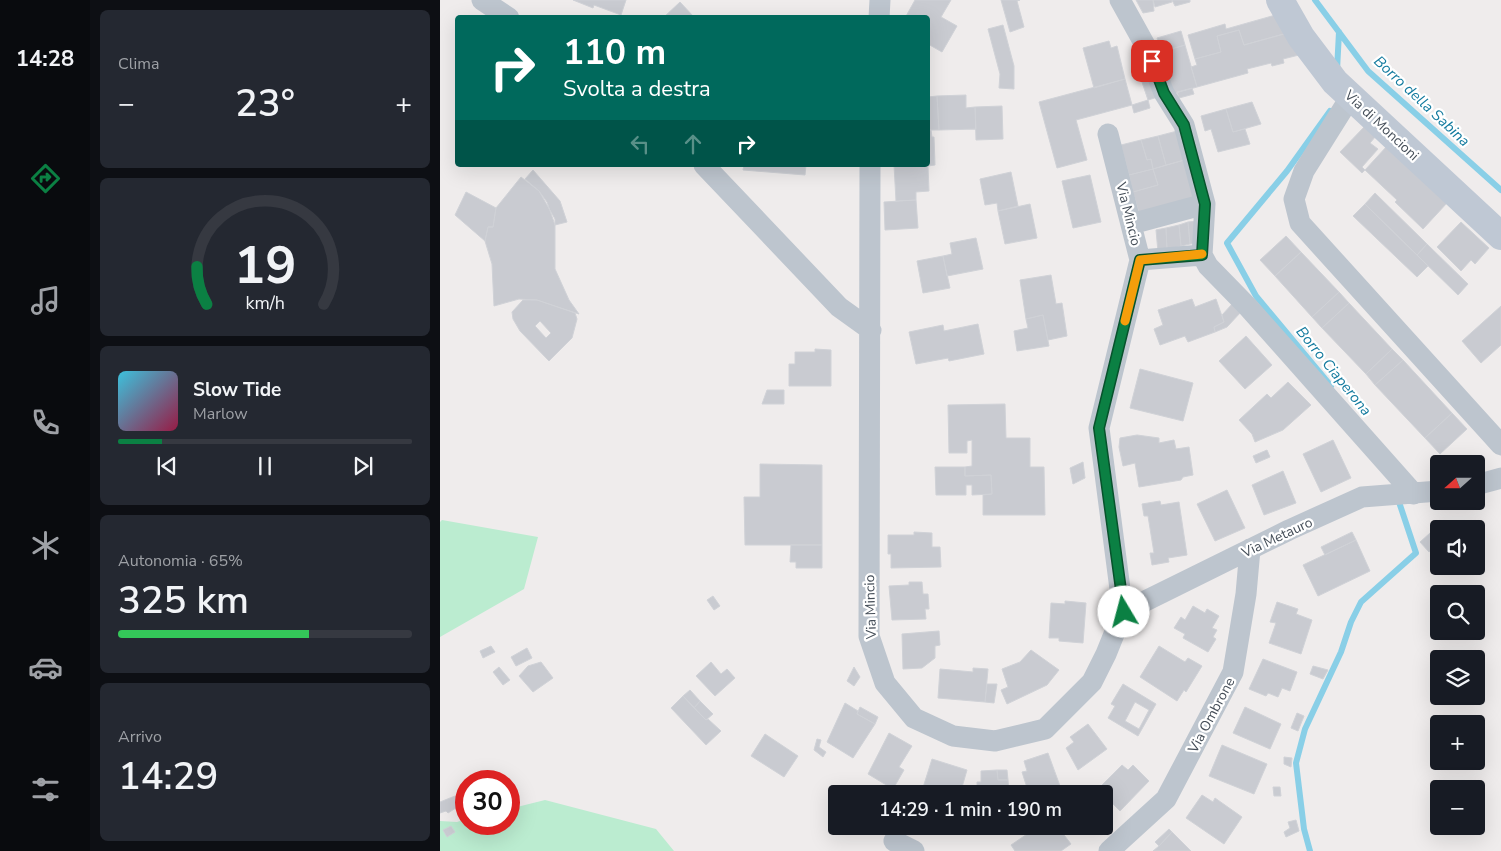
<!DOCTYPE html>
<html lang="it">
<head>
<meta charset="utf-8">
<style>
  body { margin:0; font-family:"Nunito Sans",sans-serif; background:#242831; color:#f1f3f6; height:100vh; display:flex; flex-direction:column; font-size:19px; white-space:nowrap }
  * { box-sizing:border-box; margin:0 }
  p { font-size:16px; color:#9ea1a6 }
  .icon { flex:none; width:28px; height:28px; fill:none; stroke:currentColor; stroke-width:2; stroke-linecap:round; stroke-linejoin:round }
  .map { position:relative; flex:1; overflow:hidden }
  .panel { display:flex; flex-direction:column; gap:10px; padding:10px; background:#0d0f14; width:350px }
  .panel>* { flex:none }
  .hud { position:absolute; left:15px; top:15px; width:475px; height:152px; border-radius:5px; box-shadow:0 5px 20px #0002; background:#00695c; color:#fff; overflow:hidden }
  .needle { width:32px; rotate:249deg }
  .tools { position:absolute; left:990px; top:455px; display:grid; gap:10px }
  .tools a { display:grid; place-items:center; width:55px; height:55px; border-radius:5px; background:#171b24; box-shadow:0 5px 20px #0002; font-size:25px }
  .speed { position:absolute; left:15px; top:770px; display:flex; gap:10px; font-size:25px; font-weight:700; text-align:center }
  .speed>* { display:grid; place-content:center; width:65px; height:65px; border-radius:50%; background:#171b24; box-shadow:0 5px 20px #0002; line-height:1 }
  .speed .limit { border:8px solid #d22; background:#fff; color:#111 }
  .pin { position:absolute; display:grid; place-items:center; width:42px; height:42px; color:#fff; margin:-21px; border-radius:10px; box-shadow:0 2px 8px #0006 }
  .me { position:absolute; width:55px; margin:-28px; rotate:352deg; stroke-linejoin:round; filter:drop-shadow(0 0 4px #0008) }
  .turn { display:flex; align-items:center; gap:18px; height:105px; padding:0 25px; font-size:22px }
  .turn .icon { width:65px; height:65px; stroke-width:2.5 }
  .turn b { display:block; font-size:35px; line-height:42px }
  .lanes { display:flex; align-items:center; height:48px; padding:0 25px; background:#0003; justify-content:center; gap:25px; direction:ltr }
  .lanes .off { opacity:.35 }
  .big { font-size:38px; font-weight:600; line-height:1.1 }
  .panel .tile { flex:1; display:flex; flex-direction:column; justify-content:center; gap:8px; min-width:0; padding:0 18px; border-radius:8px; background:#242831 }
  .panel .dial { align-items:center; gap:0 }
  .dial svg { height:130px; overflow:visible; fill:none; stroke:#363941; stroke-width:7; stroke-linecap:round; text-anchor:middle }
  .dial text { fill:#f1f3f6; stroke:none }
  .song { display:flex; align-items:center; gap:15px }
  .cover { width:60px; height:60px; border-radius:8px; background:linear-gradient(135deg,hsl(190 70% 55%),hsl(340 70% 35%)) }
  .played { height:5px; border-radius:2px; background:linear-gradient(90deg,#0b8043 15%,#363941 15%) }
  .keys { display:flex; justify-content:space-around; direction:ltr }
  .heat { display:flex; justify-content:space-between; align-items:center; font-size:28px; direction:ltr }
  .charge { height:8px; border-radius:4px; background:linear-gradient(90deg,#34c759 65%,#363941 0) }
  .trip { position:absolute; left:388px; top:785px; width:285px; height:50px; border-radius:5px; background:#171b24; box-shadow:0 5px 20px #0002; font-weight:600; line-height:50px; text-align:center }
  main { display:flex; flex:1; min-height:0 }
  .tab-bar { display:flex; flex-direction:column; width:90px; justify-content:space-around; align-items:center; background:#090b0e; color:#9ea1a6 }
  .tab-bar .icon { width:35px; height:35px }
  .tab-bar .selected { color:#0b8043 }
  .tab-bar b { font-size:22px; color:#f1f3f6 }
  .map>svg:first-child { display:block }
</style>
</head>
<body>
<main>
<nav class="tab-bar">
<b>14:28</b>
<svg class="icon selected" aria-label="directions" viewBox="0 0 24 24"><path d="M12 3l9 9-9 9-9-9zM9 14v-3h6M13 9l2 2-2 2"/></svg>
<svg class="icon" aria-label="music" viewBox="0 0 24 24"><path d="M9 18V5l10-2v13"/><circle cx="6" cy="18" r="3"/><circle cx="16" cy="16" r="3"/></svg>
<svg class="icon" aria-label="phone" viewBox="0 0 24 24"><path d="M5 4h4l2 5-3 2q2 4 5 5l2-3 5 2v4C11 20 4 13 5 4z"/></svg>
<svg class="icon" aria-label="climate" viewBox="0 0 24 24"><path d="M12 3v18M4 7l16 10M4 17L20 7"/></svg>
<svg class="icon" aria-label="car" viewBox="0 0 24 24"><path d="M5 17H2v-5l4-1 3-4h7l3 4 3 1v5h-3M9 17h6M6 11h13"/><circle cx="7" cy="17" r="2"/><circle cx="17" cy="17" r="2"/></svg>
<svg class="icon" aria-label="filters" viewBox="0 0 24 24"><path d="M4 7h16M4 17h16"/><circle cx="9" cy="7" r="2"/><circle cx="15" cy="17" r="2"/></svg>
</nav>
<section class="panel">
<div class="tile"><p>Clima</p>
<div class="heat"><a>−</a><b class="big">23°</b><a>+</a></div>
</div>
<div class="tile dial"><svg viewBox="0 0 100 80">
<path d="M14 69A42 42 0 1 1 86 69"/>
<path d="M14 69A42 42 0 0 1 8 46" stroke="#0b8043"/>
<text x="50" y="56" font-size="32" font-weight="700">19</text>
<text x="50" y="72" font-size="11">km/h</text>
</svg></div>
<div class="tile">
<div class="song"><i class="cover"></i><div><b>Slow Tide</b><p>Marlow</p></div></div>
<div class="played"></div>
<div class="keys"><svg class="icon" aria-label="previous" viewBox="0 0 24 24"><path d="M18 5L8 12l10 7zM5 5v14"/></svg><svg class="icon" aria-label="pause" viewBox="0 0 24 24"><path d="M8 5v14M16 5v14"/></svg><svg class="icon" aria-label="next" viewBox="0 0 24 24"><path d="M6 5l10 7-10 7zM19 5v14"/></svg></div>
</div>
<div class="tile"><p>Autonomia · 65%</p><b class="big">325 km</b><div class="charge"></div></div>
<div class="tile"><p>Arrivo</p><b class="big">14:29</b></div>
</section>
<div class="map">
<svg width="1061" height="851" viewBox="0 0 1061 851">
  <rect width="100%" height="100%" fill="#efecec"/>
  <path fill="#bbecd0" d="M2 520 98 537 84 589 0 637V522Z
    M105 800 216 829 234 851H0V821L17 822 26 819V824H69V809Z"/>
  <g fill="none" stroke-linecap="round" stroke-linejoin="round">
    <path stroke="#89cfe7" stroke-width="6" d="M875 0 928 71 1061 190
      M897 70 899 32
      M890 111 847 171 787 243 816 296 891 386
      M870 851 864 829 856 763 865 729 901 652 911 622 921 602 976 553 958 499"/>
  </g>
  <path fill="#c9cbd1" stroke="#d0d2d7" fill-rule="evenodd" d="M133 0H186L181 15 154 5 153 8Z
    M475 0H511L501 17 517 26 502 52 488 44V18H465Z
    M561 0H580L577 1 584 27 570 32Z
    M696 0H713L714 11 703 13Z
    M713 0H732V2L715 7Z
    M732 0H750V2L735 6Z
    M240 2 253 16 251 18H223Z
    M839 14 851 32 804 45 799 30 777 36 781 52 755 59 748 35 785 24 786 29Z
    M563 25 574 66V89L559 88 560 74 548 29Z
    M799 30 804 45 851 32 867 53 843 59 844 63 832 66 831 63 807 69 808 73 757 87 751 67 757 65 755 59 781 52 777 36Z
    M741 31 745 45 721 52 717 38Z
    M669 41 671 48 677 46 685 79 654 88 643 48Z
    M745 45 757 87 732 94 721 52Z
    M709 67 718 97 708 100 698 70Z
    M685 79 692 105 636 120 647 160 617 168 599 102Z
    M752 88 754 94 739 98 737 92Z
    M526 95V108L535 107 536 129 499 130 497 96Z
    M497 96 499 130H488V97Z
    M708 100 710 108 694 113 692 105Z
    M812 102 821 124 793 132 786 109Z
    M562 106 563 139 536 140 535 107Z
    M786 109 793 132 805 129 810 144 778 152 771 129 765 131 761 116Z
    M926 125 936 136 930 143 938 149 922 167 925 170 922 173 900 152Z
    M488 130H491L492 137H494L495 165 488 166 489 191 476 192V200L456 201 454 165H488Z
    M741 130 748 159 726 165 718 136Z
    M718 136 726 165 713 169 711 159 707 160 701 140Z
    M701 140 707 160 711 159 713 169 689 175 681 145Z
    M947 146 1007 203 983 229 955 202 957 200 925 170Z
    M748 159 758 197 699 213 693 192 718 185 713 169Z
    M304 165H366L365 175 303 170Z
    M713 169 718 185 693 192 689 175Z
    M93 170 120 201 127 222 115 225 107 202 99 191 85 179Z
    M571 172 578 206 558 211 557 203 545 205 540 179Z
    M650 175 661 222 633 228 622 181Z
    M81 177 99 191 115 219V269L129 300 139 314 97 300 79 299 54 306 52 264 45 241 48 227H53L56 208Z
    M26 192 56 208 53 227H48L45 241 15 215Z
    M935 193 987 244 977 255 925 204Z
    M476 200 478 228 445 230 444 202Z
    M590 204 597 238 565 244 558 211Z
    M925 204 988 266 977 277 913 216Z
    M757 221 759 243 750 244 748 222Z
    M748 222 750 244 741 246 739 225Z
    M1021 222 1049 248 1035 264 1031 260 1021 271 997 247Z
    M739 225 741 246 727 250 726 228Z
    M726 228 727 250 718 252 716 230Z
    M846 236 861 252 835 276 820 260Z
    M536 238 543 269 507 276 503 256 512 254 510 243Z
    M987 244 1028 284 1018 295 977 255Z
    M861 252 899 292 872 317 835 276Z
    M503 256 510 288 483 293 477 261Z
    M611 275 616 304 622 303 627 336 608 340 603 315 586 319 580 280Z
    M899 292 909 303 882 328 872 317Z
    M752 299 755 307 776 299 784 322 774 327 775 332 748 342 745 336 720 345 714 329 723 325 718 310Z
    M83 300H97L135 313 137 319 132 338 109 361 80 331 73 319 72 312ZM100 321 111 333 106 338 95 326Z
    M793 303 801 312 787 327 775 332 774 327 784 322 782 315Z
    M909 303 952 349 926 374 882 328Z
    M1061 306V345L1041 363 1022 341Z
    M603 315 609 346 577 351 574 331 588 328 586 319Z
    M538 324 544 354 509 361 508 358 476 364 469 332 503 325 504 331Z
    M806 336 832 365 805 389 779 361Z
    M375 349 391 350V386H349V364H355V352H375Z
    M952 349 963 360 935 385 926 374Z
    M963 360 1012 413 985 438 935 385Z
    M700 369 753 383 743 421 690 408Z
    M848 382 871 405 843 430 815 442 812 434 799 420 827 394 831 398Z
    M327 390H344V404H322Z
    M565 404 566 438H590V467H604L605 515H543V495L552 494 551 475 525 476V467L532 466V440L527 441V453H509L508 405Z
    M1012 413 1027 429 1000 454 985 438Z
    M697 435 719 438V443L734 440 736 449 749 447 753 475 743 477 741 480 699 487 695 463 683 466 679 447 680 438Z
    M893 440 911 478 881 492 863 454Z
    M827 450 830 457 816 463 813 456Z
    M643 462 645 478 633 484 630 468Z
    M320 464 382 465V545H305L304 497H320Z
    M495 467H525V476L551 475 552 494 532 495V485H526V495H496Z
    M843 471 856 503 824 515 812 485Z
    M787 490 805 528 775 541 757 504Z
    M720 501 721 505 739 502 747 555 728 558 729 562 712 565 710 553H714L708 516H704L702 504Z
    M474 532 492 533V547H500L501 567 451 568V554H448V535H474Z
    M912 532 916 540 885 555 881 547Z
    M990 533 999 544 989 552 980 542Z
    M916 540 930 571 878 596 863 565Z
    M351 545H382V568H356V562H350Z
    M469 582H482L483 594H488L489 609H485L486 619 452 620 449 586 469 585Z
    M273 596 280 606 274 610 267 600Z
    M625 601 646 603 643 643 619 641V638H609L611 603 625 604Z
    M837 602 858 609 856 614 872 620 861 654 829 643 836 623 830 622Z
    M753 606 765 613 767 609 779 616 772 628 777 630 773 637 776 639 768 652 743 638 745 634 734 628 741 617 745 620Z
    M499 631 500 645 495 646V658L482 668 463 669 462 634Z
    M51 646 55 652 43 658 40 651Z
    M719 646 745 662 748 658 762 666 746 692 744 690 737 701 700 677Z
    M87 648 92 658 76 666 71 657Z
    M591 650 619 670 607 685 567 704 561 690 568 687 562 669 580 662Z
    M823 659 857 672 850 691 842 688 838 697 828 693 826 696 809 689Z
    M101 662 113 678 93 692 79 676 88 666Z
    M271 662 281 674 287 669 295 678 275 696 256 676Z
    M873 666 888 670 883 679 870 674Z
    M59 667 70 680 63 685 53 672Z
    M414 667 420 677 414 686 407 681Z
    M533 668 548 669 545 702 498 698 500 669 533 672Z
    M547 684H557L554 703 545 702Z
    M683 684 716 704 698 736 668 718 675 706 671 704ZM695 702 709 710 699 729 685 721Z
    M250 690 260 701 254 708 243 696Z
    M243 696 266 720 268 719 281 731 266 745 231 708Z
    M260 701 273 714 266 720 254 708Z
    M405 703 418 711 417 714 435 724 413 758 387 742Z
    M420 707 438 717 435 724 417 714Z
    M805 707 841 724 830 749 793 733Z
    M857 713 864 716 858 731 851 728Z
    M648 724 667 749 638 770 626 748 634 742 630 737Z
    M449 733 472 746 459 767 464 770 453 789 428 774Z
    M325 734 358 756 344 777 311 756Z
    M377 739 381 740 379 747 386 752 383 757 374 750Z
    M782 745 827 764 814 794 769 776Z
    M608 753 620 786 598 794H589L582 772 587 771 584 761Z
    M844 757 852 758 851 767 844 764Z
    M492 759 527 770 520 794H481Z
    M682 765 688 770 693 765 709 781 680 811 658 789Z
    M557 770H567L568 780H558Z
    M557 770 558 780H568L569 792 573 794H537V782H541V771Z
    M833 787H840L841 796H834Z
    M762 795 773 802 775 798 802 817 784 844 746 818Z
    M15 796 19 806 8 813 6 811 0 813V802Z
    M856 820 859 831 846 837 844 832 850 828 848 822Z
    M11 826 15 832 7 837 3 830Z
    M599 826H625L626 828 621 831 631 844 621 851H575L571 845Z
    M729 829 732 832 719 846 715 842Z
    M732 832 751 851H713L719 846Z"/>
  <g fill="none" stroke-linecap="round" stroke-linejoin="round">
    <path stroke="#bdc5ce" stroke-width="21" d="M42 0 69 18
      M680 0 705 45 724 93 744 125 765 204 762 255 768 266 808 307 974 494
      M439 18 440 0
      M911 96 864 171 854 199 860 223 1061 445
      M264 165 399 307 431 330
      M430 165 429 636 445 683 474 718 513 736 555 741 605 729 652 682 666 654 683 612 659 428 700 260 668 134
      M691 224 765 204
      M700 260 762 255
      M1036 485 1061 478
      M683 612 849 530 922 497 999 491
      M454 841 474 851
      M669 851 726 799 793 672 806 594 810 549"/>
    <path stroke="#bfc8d4" stroke-width="28" d="M840 0 861 37 895 82 1061 236"/>
  </g>
  <g fill="none" stroke-linecap="round" stroke-linejoin="round">
    <g stroke="#07532c" stroke-width="12">
      <path id="route" d="M684 612 659 428 700 260 762 255 765 204 744 125 724 93 712 61"/>
    </g>
    <use href="#route" stroke="#0b8043" stroke-width="9"/>
    <path stroke="#f59e0b" stroke-width="9" d="M685 321 700 260 762 254"/>
  </g>
  <g text-anchor="middle" stroke-width="4.5" stroke-linejoin="round" paint-order="stroke">
    <g font-size="14" fill="#454e58" stroke="#fff">
      <text transform="translate(942 125) rotate(43)" y="5">Via di Moncioni</text>
      <text transform="translate(689 214) rotate(76)" y="5">Via Mincio</text>
      <text transform="translate(837 537) rotate(-25)" y="5">Via Metauro</text>
      <text transform="translate(430 607) rotate(-92)" y="5">Via Mincio</text>
      <text transform="translate(771 715) rotate(-62)" y="5">Via Ombrone</text>
    </g>
    <g font-size="15" font-style="italic" fill="#127a9e" stroke="#fff">
      <text transform="translate(982 101) rotate(43)" y="5">Borro della Sabina</text>
      <text transform="translate(894 371) rotate(51)" y="5">Borro Ciaperona</text>
    </g>
  </g>
</svg>
<div class="tools">
<a><svg class="needle" viewBox="-14 -14 28 28"><path d="M0-13l5 13h-10z" fill="#e53935"/><path d="M0 13l5-13h-10z" fill="#9ea1a6"/></svg></a>
<a><svg class="icon" aria-label="sound" viewBox="0 0 24 24"><path d="M4 9h4l5-4v14l-5-4H4zM17 9q2 3 0 6"/></svg></a>
<a><svg class="icon" aria-label="search" viewBox="0 0 24 24"><circle cx="10" cy="10" r="6"/><path d="M15 15l6 6"/></svg></a>
<a><svg class="icon" aria-label="layers" viewBox="0 0 24 24"><path d="M12 4l9 5-9 5-9-5zM3 14l9 5 9-5"/></svg></a>
<a>+</a>
<a>−</a>
</div>
<div class="speed"><div class="limit">30</div></div>
<div class="pin" style="left:712px;top:61px;background:#d93025"><svg class="icon" aria-label="arrive" viewBox="0 0 24 24"><path d="M6 21V4h12l-3 4 3 4H6"/></svg></div>
<svg class="me" style="left:684px;top:612px" viewBox="-20 -20 40 40"><circle r="19" fill="#fff"/><path d="M0-13L10 11 0 6-10 11z" fill="#0b8043"/></svg>
<div class="trip">14:29 · 1 min · 190 m</div>
<div class="hud">
<div class="turn"><svg class="icon" aria-label="right" viewBox="0 0 24 24"><path d="M7 20v-9h11M14 6l5 5-5 5"/></svg><div><b>110 m</b>Svolta a destra</div></div>
<div class="lanes"><svg class="icon off" aria-label="left" viewBox="0 0 24 24"><path d="M17 20v-9H6M10 6l-5 5 5 5"/></svg><svg class="icon off" aria-label="ahead" viewBox="0 0 24 24"><path d="M12 20V5M6 11l6-6 6 6"/></svg><svg class="icon" aria-label="right" viewBox="0 0 24 24"><path d="M7 20v-9h11M14 6l5 5-5 5"/></svg></div>
</div>
</div>
</main>
</body>
</html>
